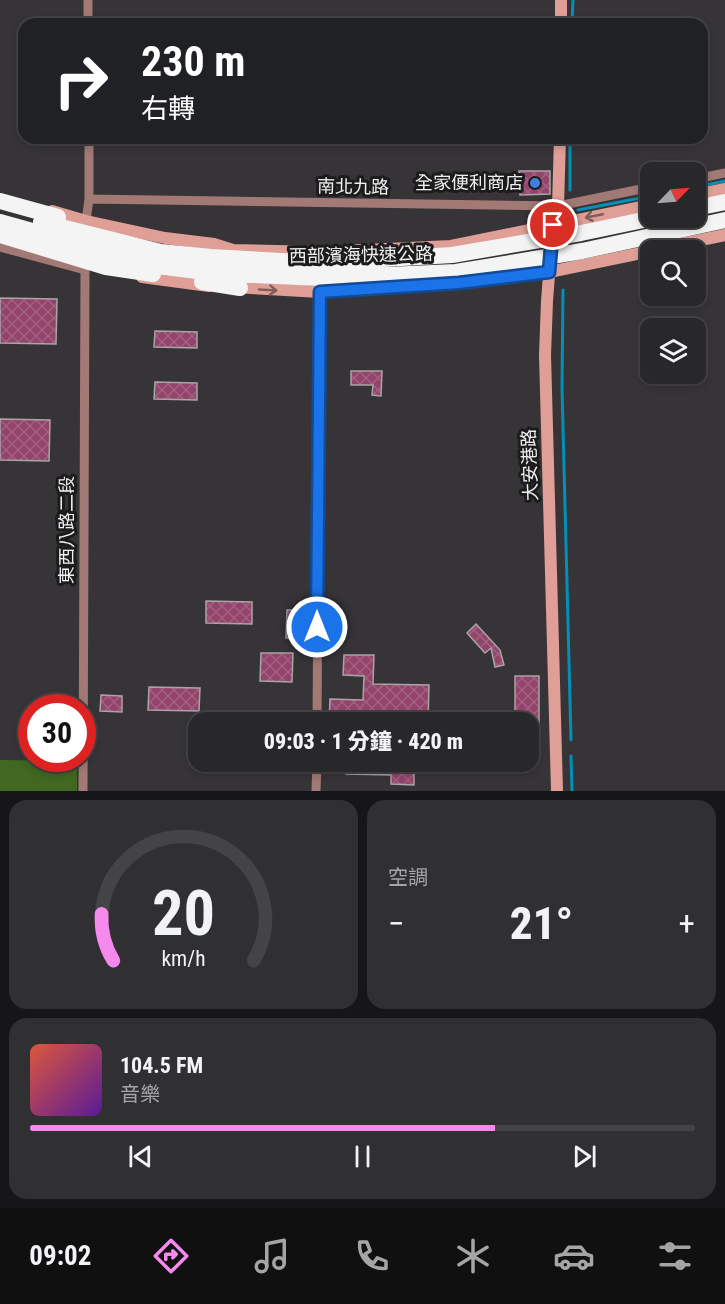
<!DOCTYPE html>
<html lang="zh-TW">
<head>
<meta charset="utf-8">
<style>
  body { margin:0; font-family:"Roboto Condensed","Noto Sans TC",sans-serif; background:#302f31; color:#f1f3f6; height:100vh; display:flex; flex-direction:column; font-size:22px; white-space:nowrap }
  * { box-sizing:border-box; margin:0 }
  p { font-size:20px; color:#a5a5a8 }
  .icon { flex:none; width:33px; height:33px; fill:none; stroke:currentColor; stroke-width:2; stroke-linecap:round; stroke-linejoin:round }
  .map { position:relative; height:791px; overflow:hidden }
  .drawer { display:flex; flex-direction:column; gap:9px; padding:9px; background:#161517; flex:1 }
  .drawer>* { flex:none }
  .banner { position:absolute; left:18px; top:18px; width:690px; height:126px; border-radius:18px; box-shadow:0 3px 9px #0003,0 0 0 2px #444446; background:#202124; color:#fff; overflow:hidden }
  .needle { width:39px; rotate:65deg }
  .buttons { position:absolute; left:640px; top:162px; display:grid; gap:12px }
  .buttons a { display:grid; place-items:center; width:66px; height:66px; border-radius:12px; background:#282729; box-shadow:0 3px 9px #0003,0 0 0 2px #444446; font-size:30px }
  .speed { position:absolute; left:18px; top:694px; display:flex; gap:12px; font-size:30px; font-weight:700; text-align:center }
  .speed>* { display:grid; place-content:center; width:78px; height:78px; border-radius:50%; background:#282729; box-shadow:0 3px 9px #0003,0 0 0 2px #444446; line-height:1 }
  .speed .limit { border:9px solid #d22; background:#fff; color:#111 }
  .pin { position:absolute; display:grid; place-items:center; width:51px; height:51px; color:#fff; margin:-26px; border:3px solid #fff; border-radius:50%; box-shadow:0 2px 6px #0007 }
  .me { position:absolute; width:66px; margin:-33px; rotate:0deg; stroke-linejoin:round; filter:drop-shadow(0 0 4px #0008) }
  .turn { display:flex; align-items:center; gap:21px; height:126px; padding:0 24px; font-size:27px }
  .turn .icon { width:78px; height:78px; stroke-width:2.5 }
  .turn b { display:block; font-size:42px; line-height:51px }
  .big { font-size:45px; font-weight:800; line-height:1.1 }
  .drawer .tile { flex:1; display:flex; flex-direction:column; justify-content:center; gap:9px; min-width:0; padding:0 21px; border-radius:18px; background:#302f31 }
  .drawer .dial { align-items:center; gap:0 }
  .dial svg { height:156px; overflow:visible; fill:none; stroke:#444446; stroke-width:7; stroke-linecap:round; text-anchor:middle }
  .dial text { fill:#f1f3f6; stroke:none }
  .song { display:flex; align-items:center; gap:18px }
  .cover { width:72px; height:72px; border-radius:9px; background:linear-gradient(135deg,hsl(10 70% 55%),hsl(270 70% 35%)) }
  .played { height:6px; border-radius:3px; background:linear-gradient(90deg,#f689ed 70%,#444446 70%) }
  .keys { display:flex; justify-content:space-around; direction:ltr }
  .heat { display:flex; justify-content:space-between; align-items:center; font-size:33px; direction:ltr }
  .drawer .tiles { flex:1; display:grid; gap:9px; grid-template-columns:1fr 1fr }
  .tile:last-child { grid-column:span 2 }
  .trip { position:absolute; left:188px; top:712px; width:351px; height:60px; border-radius:18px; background:#282729; box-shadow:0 3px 9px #0003,0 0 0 2px #444446; font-weight:800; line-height:60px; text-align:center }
  .tabs { display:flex; height:96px; justify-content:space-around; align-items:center; background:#101010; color:#a5a5a8 }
  .tabs .icon { width:42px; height:42px }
  .tabs .selected { color:#f689ed }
  .tabs b { font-size:27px; color:#f1f3f6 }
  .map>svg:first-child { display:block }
</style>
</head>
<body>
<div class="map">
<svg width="725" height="791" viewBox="0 0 725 791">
  <defs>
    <pattern id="building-cross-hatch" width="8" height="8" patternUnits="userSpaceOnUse" patternTransform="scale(1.5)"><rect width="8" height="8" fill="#93446b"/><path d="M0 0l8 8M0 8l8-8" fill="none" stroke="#a35f81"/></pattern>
  </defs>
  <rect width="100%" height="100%" fill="#363437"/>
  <path fill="#406821" d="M0 760 77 761V791H0Z"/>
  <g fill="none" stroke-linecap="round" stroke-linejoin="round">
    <path stroke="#028fb8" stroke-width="3" d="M572 24 573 0
      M696 187 725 181
      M570 190V146
      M578 210 651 196
      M568 212H569
      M563 290 562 388 571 740
      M571 756 572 791"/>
  </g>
  <path fill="url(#building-cross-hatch)" stroke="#a9a4a6" stroke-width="1.5" d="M519 171H550V194L520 195Z
    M0 298 57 299 56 344 0 343Z
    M155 331 197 332V348L154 347Z
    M351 371H382L381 396 372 395 373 385H351Z
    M155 382 197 383V400L154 399Z
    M0 419 50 420 49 461 0 460Z
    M206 601 252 602V624L206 623Z
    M287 610H307L306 639 286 638Z
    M476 624 500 650 504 665 495 667 491 648 485 653 467 633Z
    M261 653H293L292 682 260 681Z
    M344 655H374L373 684 429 685 428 723H329L330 699 363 700 364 676 343 675Z
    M515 676H539V737L528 736V723H515Z
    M149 687 200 688 199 711 148 710Z
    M101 695 122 696V712L100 711Z
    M346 762H414V785L391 784V775L346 774Z"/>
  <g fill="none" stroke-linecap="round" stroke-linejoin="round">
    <path stroke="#a27974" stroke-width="9" d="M88 0V24
      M696 179 725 173
      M89 199 558 206 651 187
      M86 221 89 199V138
      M0 247 85 270 83 791
      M317 723 320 292
      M316 791 317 762"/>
    <path stroke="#e09f96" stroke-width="12" d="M561 24V0
      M696 195 725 189
      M52 211 86 221 165 238 214 244 233 250 322 252 451 246 651 205
      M553 229 558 206 560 138
      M551 249 547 301 545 355 557 791
      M652 250 725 235
      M142 277 209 286
      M232 287 320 292 459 283 549 272 651 251"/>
    <path stroke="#f4f4f4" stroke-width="16" d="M0 201 58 217
      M696 208 725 202
      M0 222 158 266 212 273 318 278
      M41 222 161 252 211 257 317 263
      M0 235 106 267 153 274
      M202 282 240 288"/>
    <path stroke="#f4f4f4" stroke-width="16" d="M317 263 452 255 581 233 653 218
      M318 278 456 272 582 251 725 220"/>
  </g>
  <defs><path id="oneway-shaft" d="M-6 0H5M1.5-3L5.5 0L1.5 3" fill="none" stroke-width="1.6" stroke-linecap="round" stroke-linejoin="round" transform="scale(1.5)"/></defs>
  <g stroke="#7e5e5a">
    <use href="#oneway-shaft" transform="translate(594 216) rotate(169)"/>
    <use href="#oneway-shaft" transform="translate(268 290) rotate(3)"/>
  </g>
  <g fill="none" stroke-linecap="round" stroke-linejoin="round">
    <g stroke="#114b97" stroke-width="15">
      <path id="route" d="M317 627 320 292 459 283 549 272 553 225"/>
    </g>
    <use href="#route" stroke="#1a73e8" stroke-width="10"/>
  </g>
  <circle fill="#3f7fe0" stroke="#1d1c1d" stroke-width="2" cx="535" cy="183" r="6"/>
  <g text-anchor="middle" stroke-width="6" stroke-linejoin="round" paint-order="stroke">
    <g font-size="18" fill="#f1eff2" stroke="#1d1c1d" text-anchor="end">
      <text x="523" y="189">全家便利商店</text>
    </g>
    <g font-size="18" fill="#f1eff2" stroke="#1d1c1d">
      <text transform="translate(353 187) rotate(1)" y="6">南北九路</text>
      <text transform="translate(361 255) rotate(-1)" y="6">西部濱海快速公路</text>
      <text transform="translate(530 465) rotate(-92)" y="6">大安港路</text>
      <text transform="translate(67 530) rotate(-90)" y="6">東西八路二段</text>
    </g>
  </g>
</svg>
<div class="buttons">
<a><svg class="needle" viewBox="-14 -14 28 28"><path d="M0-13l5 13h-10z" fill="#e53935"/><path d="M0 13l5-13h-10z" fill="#a5a5a8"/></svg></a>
<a><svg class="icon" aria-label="search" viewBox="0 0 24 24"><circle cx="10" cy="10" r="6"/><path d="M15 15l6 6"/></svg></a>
<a><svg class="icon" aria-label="layers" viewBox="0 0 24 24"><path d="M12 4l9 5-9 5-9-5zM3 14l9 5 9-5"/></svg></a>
</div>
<div class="speed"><div class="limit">30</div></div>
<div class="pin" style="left:553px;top:225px;background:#d93025"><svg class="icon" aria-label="arrive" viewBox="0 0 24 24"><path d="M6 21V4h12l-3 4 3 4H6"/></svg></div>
<svg class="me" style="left:317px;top:627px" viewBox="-20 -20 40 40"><circle r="17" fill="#1a73e8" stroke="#fff" stroke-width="3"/><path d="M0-11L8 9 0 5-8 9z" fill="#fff"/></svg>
<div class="trip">09:03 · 1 分鐘 · 420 m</div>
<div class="banner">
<div class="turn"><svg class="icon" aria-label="right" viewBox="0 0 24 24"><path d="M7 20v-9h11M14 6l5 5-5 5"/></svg><div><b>230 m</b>右轉</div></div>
</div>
</div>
<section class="drawer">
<div class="tiles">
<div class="tile dial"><svg viewBox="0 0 100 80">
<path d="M14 69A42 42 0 1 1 86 69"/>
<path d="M14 69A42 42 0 0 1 8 45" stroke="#f689ed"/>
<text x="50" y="56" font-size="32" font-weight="700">20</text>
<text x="50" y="72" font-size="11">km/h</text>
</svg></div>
<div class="tile"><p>空調</p>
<div class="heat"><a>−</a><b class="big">21°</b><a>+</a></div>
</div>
<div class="tile">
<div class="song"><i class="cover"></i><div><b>104.5 FM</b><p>音樂</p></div></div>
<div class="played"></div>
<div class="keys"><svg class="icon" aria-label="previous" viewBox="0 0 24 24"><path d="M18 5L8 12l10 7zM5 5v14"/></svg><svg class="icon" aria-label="pause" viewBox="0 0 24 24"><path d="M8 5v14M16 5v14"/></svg><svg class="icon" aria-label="next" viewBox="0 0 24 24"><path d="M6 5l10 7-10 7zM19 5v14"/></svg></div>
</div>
</div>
</section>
<nav class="tabs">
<b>09:02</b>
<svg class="icon selected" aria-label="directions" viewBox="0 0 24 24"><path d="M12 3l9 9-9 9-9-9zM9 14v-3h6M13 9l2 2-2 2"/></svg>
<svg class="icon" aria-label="music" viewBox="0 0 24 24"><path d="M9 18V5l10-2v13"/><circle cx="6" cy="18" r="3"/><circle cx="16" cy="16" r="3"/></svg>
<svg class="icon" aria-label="phone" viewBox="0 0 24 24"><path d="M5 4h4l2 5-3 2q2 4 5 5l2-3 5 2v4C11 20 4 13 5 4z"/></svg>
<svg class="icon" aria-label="climate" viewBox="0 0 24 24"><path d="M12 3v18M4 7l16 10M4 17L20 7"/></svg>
<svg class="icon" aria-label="car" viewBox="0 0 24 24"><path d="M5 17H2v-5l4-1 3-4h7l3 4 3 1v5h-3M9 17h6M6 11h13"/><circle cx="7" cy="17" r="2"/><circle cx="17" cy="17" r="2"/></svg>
<svg class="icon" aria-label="filters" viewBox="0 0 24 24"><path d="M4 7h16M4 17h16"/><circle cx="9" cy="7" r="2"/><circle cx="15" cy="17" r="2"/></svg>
</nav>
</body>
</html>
